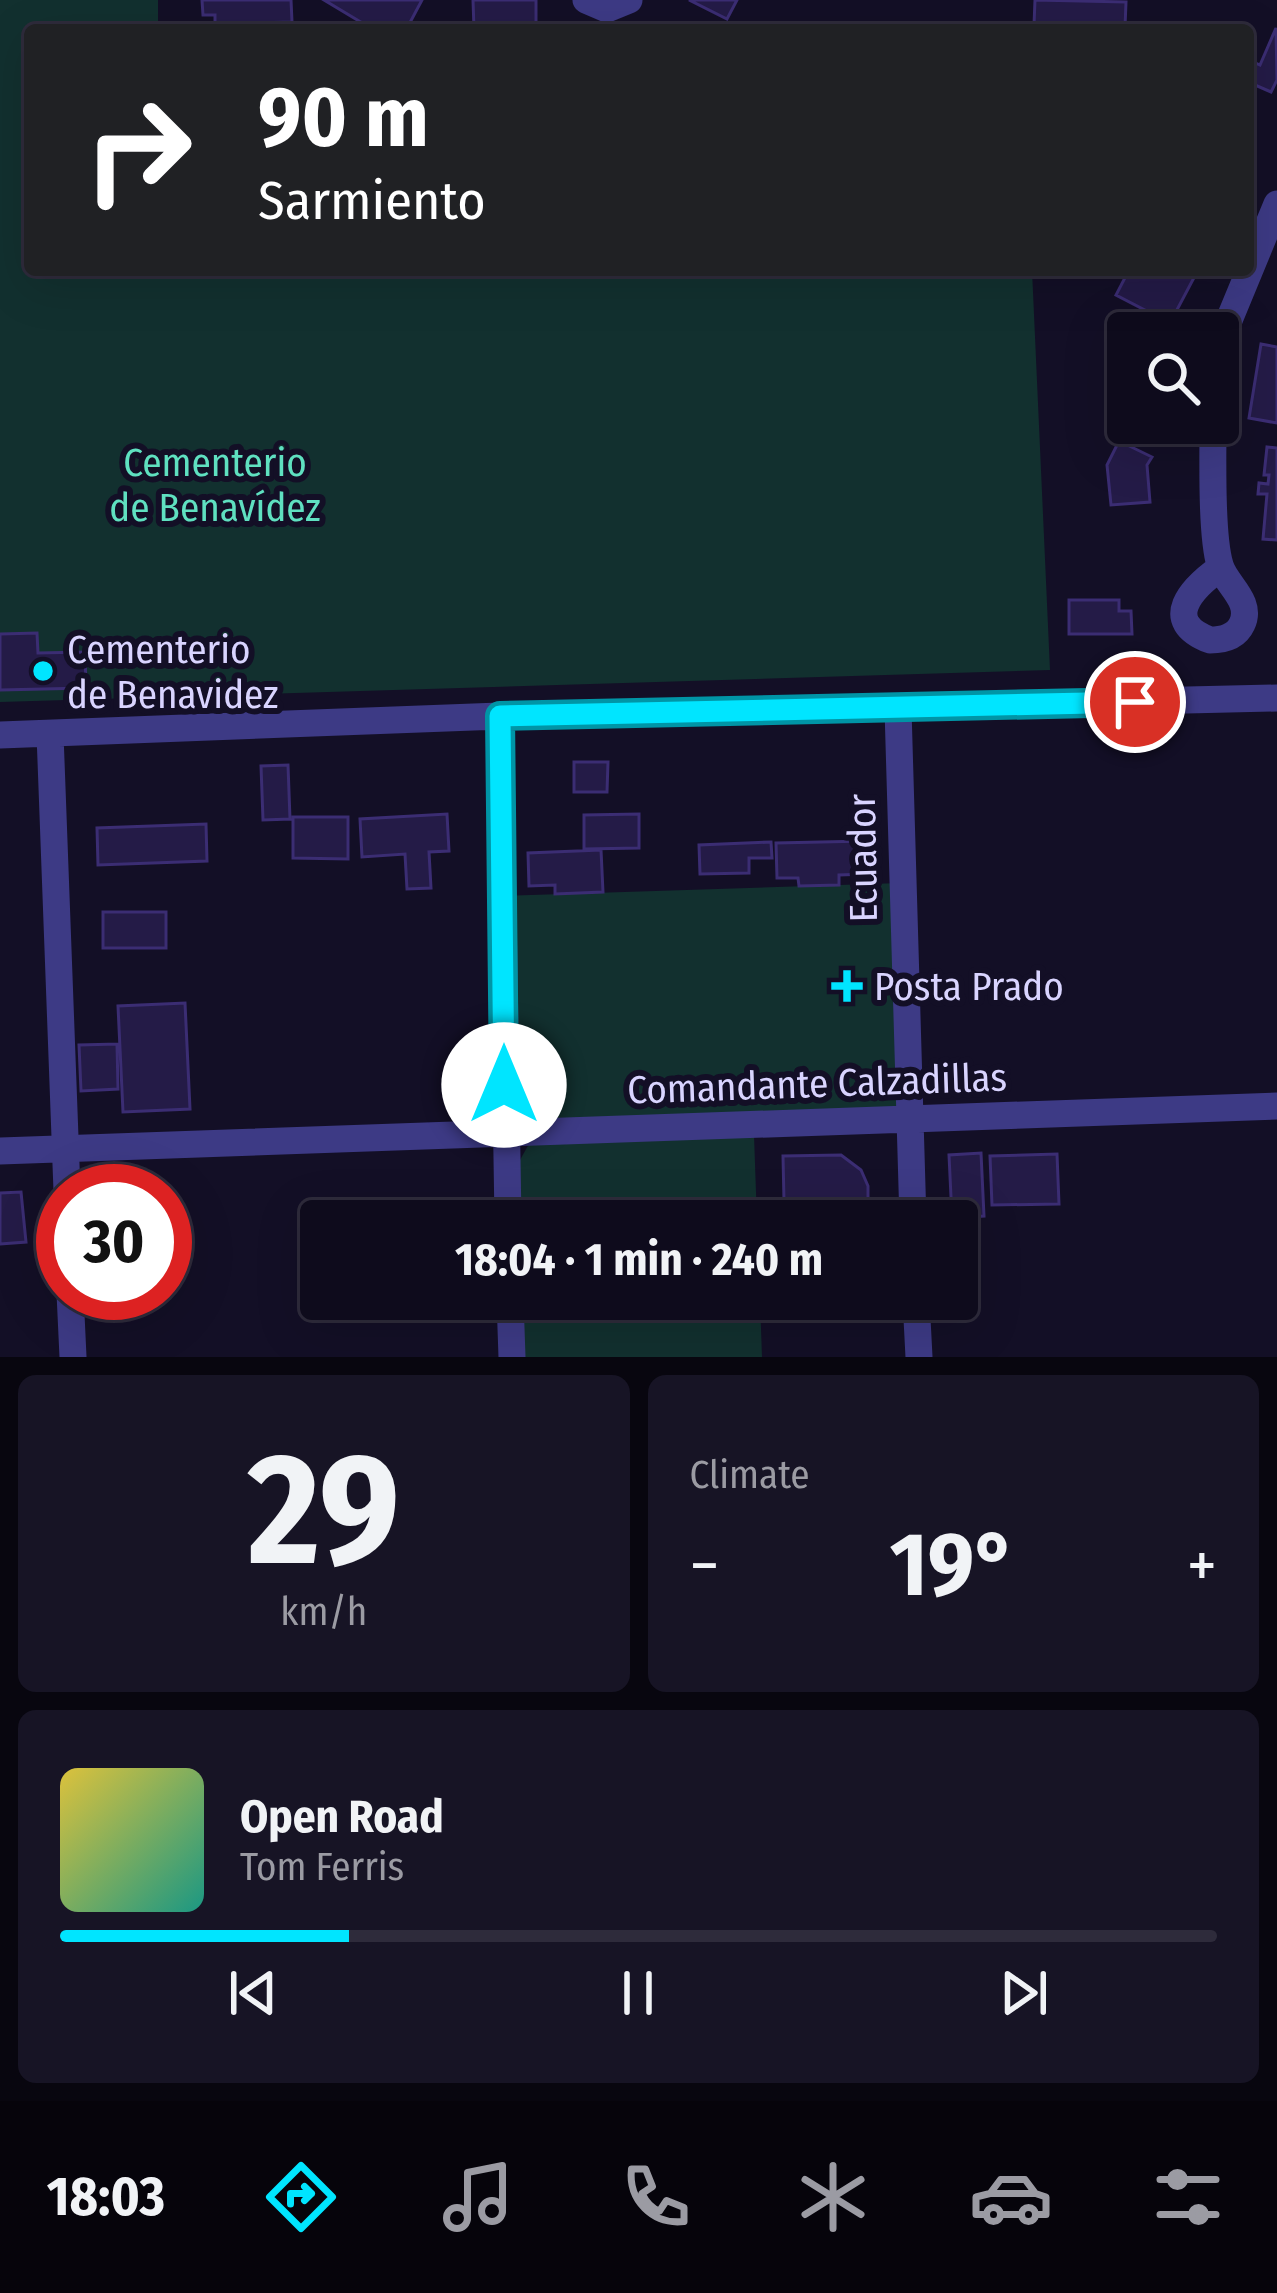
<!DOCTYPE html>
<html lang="en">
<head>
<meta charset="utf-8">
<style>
  body { margin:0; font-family:"Fira Sans Condensed",sans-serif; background:#171425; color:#f1f3f6; height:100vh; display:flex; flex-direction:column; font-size:45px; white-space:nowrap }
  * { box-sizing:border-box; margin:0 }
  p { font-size:39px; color:#9b9ba3 }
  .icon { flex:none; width:66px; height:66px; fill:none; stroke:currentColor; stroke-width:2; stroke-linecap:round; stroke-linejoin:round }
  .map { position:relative; height:1357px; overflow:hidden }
  .details { display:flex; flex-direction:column; gap:18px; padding:18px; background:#08060f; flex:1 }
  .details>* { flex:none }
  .banner { position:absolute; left:24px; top:24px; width:1230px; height:252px; border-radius:12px; box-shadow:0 12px 48px #0002,0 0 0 3px #2e2b3b; background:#202124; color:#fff; overflow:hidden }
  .buttons { position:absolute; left:1107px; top:312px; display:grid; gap:24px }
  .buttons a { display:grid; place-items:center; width:132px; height:132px; border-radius:12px; background:#0e0b1c; box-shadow:0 12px 48px #0002,0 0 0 3px #2e2b3b; font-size:60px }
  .speed { position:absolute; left:36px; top:1164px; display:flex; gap:24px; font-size:60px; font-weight:700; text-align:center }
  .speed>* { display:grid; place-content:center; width:156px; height:156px; border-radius:50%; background:#0e0b1c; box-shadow:0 12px 48px #0002,0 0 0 3px #2e2b3b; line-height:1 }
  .speed .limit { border:18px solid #d22; background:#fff; color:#111 }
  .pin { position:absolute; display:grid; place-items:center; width:102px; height:102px; color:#fff; margin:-51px; border:6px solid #fff; border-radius:50%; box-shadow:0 3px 12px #0007 }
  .me { position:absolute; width:132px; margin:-66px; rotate:0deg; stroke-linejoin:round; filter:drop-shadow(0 0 9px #0008) }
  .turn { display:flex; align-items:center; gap:42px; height:252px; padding:0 36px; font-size:54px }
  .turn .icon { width:156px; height:156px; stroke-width:2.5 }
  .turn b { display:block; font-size:84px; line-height:102px }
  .big { font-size:90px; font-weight:700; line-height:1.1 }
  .details .widget { flex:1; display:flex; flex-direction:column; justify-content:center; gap:18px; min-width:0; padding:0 42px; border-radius:18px; background:#171425 }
  .details .dial { align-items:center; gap:0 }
  .dial b { font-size:156px; line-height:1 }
  .song { display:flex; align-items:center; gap:36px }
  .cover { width:144px; height:144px; border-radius:18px; background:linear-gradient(135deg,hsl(50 70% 55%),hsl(170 70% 35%)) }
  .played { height:12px; border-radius:6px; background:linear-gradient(90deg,#00e5ff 25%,#2e2b3b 25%) }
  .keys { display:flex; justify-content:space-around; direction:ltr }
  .heat { display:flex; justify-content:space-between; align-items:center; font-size:66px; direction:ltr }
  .details .tiles { flex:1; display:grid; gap:18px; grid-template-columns:1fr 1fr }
  .widget:last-child { grid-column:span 2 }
  .trip { position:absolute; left:300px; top:1200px; width:678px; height:120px; border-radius:12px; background:#0e0b1c; box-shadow:0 12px 48px #0002,0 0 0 3px #2e2b3b; font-weight:700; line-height:120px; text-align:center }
  .dock { display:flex; height:192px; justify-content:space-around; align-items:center; background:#06040b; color:#9b9ba3 }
  .dock .icon { width:84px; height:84px }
  .dock .active { color:#00e5ff }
  .dock b { font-size:54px; color:#f1f3f6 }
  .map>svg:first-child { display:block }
</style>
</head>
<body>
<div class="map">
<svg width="1277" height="1357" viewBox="0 0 1277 1357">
  <rect width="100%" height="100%" fill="#130f26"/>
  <path fill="#12302f" d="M0 0H158V30H30V270H1032L1050 670 0 702Z
    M901 883 908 1119 504 1133 503 896Z
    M754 1135 757 1221H518L515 1169 530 1142Z
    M521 1299H760L762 1357H524Z"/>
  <path fill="#241b47" stroke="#3b2d73" stroke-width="3" d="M202 0H291L292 22 215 24V15H203Z
    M324 0H422L406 30H374Z
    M473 0H536V27L474 29Z
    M689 0H737L727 19Z
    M1035 0 1126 2 1125 27 1044 30 1046 25H1034Z
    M1276 28 1277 80 1271 92 1248 82V50L1252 52 1249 60 1260 65Z
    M1129 270H1194L1197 272 1170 323 1116 295Z
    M1128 340V411L1118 406 1125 392 1107 384Z
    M1261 344 1277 347V423L1249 418Z
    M1119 441 1152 457 1147 465 1150 502 1111 505 1107 465Z
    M1267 447 1277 448V540L1263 539 1267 494H1258L1259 483 1268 484 1269 475H1264Z
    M1069 600H1119V611H1131L1132 634H1069Z
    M37 633 38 653 85 652 86 688 0 690V634Z
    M574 762H608L607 792H574Z
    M288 765 290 819 263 820 261 766Z
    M447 814 449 851 429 852 431 888 407 889 405 854 362 857 360 819Z
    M639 814V848L584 849V815Z
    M293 817H348V859L293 858Z
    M206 824 207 861 98 865 97 828Z
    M866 841 867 874 839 875V885L799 886 798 878H777L776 843Z
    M771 842 772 858H749V873L700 874 699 845Z
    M601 850 603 892 555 894V885L529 886 528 853Z
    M103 912H166V948H103Z
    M185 1003 190 1109 123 1112 118 1006Z
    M117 1044 118 1089 81 1091 79 1045Z
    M981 1153 984 1216 952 1218 949 1155Z
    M1057 1154 1059 1204 992 1205 990 1156Z
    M841 1155 861 1170 868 1186V1221H807L806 1201H784L783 1156Z
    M21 1192 26 1242 0 1244V1193Z"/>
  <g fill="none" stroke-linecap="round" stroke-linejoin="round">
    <path stroke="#3d3a85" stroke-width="27" d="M586 0 607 9 629 0
      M1218 369 1227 325 1277 204
      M1213 423C1213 457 1211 535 1220 565 1225 584 1253 601 1242 624 1236 637 1222 640 1210 640 1160 621 1192 588 1220 568
      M898 709 913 1221
      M500 716 508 1221
      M50 734 67 1191
      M0 735 500 716 1277 698
      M0 1151 1277 1106
      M70 1293 73 1357
      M510 1299 512 1357
      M916 1299 919 1357"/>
  </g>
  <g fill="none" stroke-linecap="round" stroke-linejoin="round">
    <g stroke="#0095a6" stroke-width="30">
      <path id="route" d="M504 1085 500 716 1135 702"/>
    </g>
    <use href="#route" stroke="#00e5ff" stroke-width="21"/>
  </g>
  <g fill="#00e5ff" stroke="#130f26" stroke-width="4.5">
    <circle cx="43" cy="671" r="12"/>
    <path d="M841 968h12v12h12v12h-12v12h-12v-12h-12v-12h12z"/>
  </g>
  <g text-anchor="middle" stroke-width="12" stroke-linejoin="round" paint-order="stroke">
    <g font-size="39" fill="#5fe0c0" stroke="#130f26">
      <text x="215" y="476">Cementerio<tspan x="215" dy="45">de Benavídez</tspan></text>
    </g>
    <g font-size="39" fill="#d9d4ff" stroke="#130f26" text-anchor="start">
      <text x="67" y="663">Cementerio<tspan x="67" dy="45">de Benavidez</tspan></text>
      <text x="874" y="1000">Posta Prado</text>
    </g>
    <g font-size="39" fill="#d9d4ff" stroke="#130f26">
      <text transform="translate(862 858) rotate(-91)" y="14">Ecuador</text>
      <text transform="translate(817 1083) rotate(-2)" y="14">Comandante Calzadillas</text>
    </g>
  </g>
</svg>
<div class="buttons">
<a><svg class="icon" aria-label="search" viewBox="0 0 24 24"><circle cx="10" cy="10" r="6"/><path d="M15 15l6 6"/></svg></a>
</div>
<div class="speed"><div class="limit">30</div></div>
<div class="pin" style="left:1135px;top:702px;background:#d93025"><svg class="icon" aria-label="arrive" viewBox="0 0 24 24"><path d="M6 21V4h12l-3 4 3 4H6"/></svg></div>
<svg class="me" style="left:504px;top:1085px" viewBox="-20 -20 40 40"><circle r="19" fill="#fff"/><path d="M0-13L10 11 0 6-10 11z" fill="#00e5ff"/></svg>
<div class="trip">18:04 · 1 min · 240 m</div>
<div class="banner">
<div class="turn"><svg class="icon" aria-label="right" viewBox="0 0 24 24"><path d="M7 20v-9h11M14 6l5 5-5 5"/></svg><div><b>90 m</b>Sarmiento</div></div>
</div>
</div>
<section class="details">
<div class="tiles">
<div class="widget dial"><b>29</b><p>km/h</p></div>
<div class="widget"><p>Climate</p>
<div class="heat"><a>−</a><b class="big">19°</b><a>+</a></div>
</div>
<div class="widget">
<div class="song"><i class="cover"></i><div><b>Open Road</b><p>Tom Ferris</p></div></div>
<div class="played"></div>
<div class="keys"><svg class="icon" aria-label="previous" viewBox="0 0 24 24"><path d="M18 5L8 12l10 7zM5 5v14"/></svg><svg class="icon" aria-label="pause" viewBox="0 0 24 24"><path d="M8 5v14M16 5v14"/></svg><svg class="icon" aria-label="next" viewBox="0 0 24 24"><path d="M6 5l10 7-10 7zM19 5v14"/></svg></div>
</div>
</div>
</section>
<nav class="dock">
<b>18:03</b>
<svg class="icon active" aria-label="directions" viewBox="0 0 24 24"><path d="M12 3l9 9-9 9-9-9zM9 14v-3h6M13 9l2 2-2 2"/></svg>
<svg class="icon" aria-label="music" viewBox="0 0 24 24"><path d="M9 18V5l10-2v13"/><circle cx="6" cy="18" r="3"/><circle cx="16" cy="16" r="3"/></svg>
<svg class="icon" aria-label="phone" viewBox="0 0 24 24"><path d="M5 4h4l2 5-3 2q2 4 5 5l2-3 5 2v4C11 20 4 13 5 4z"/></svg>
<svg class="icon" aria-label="climate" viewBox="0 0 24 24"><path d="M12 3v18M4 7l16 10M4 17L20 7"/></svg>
<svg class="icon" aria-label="car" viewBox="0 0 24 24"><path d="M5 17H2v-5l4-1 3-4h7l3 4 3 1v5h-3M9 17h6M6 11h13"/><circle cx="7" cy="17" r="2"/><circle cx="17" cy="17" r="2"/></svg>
<svg class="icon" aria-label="filters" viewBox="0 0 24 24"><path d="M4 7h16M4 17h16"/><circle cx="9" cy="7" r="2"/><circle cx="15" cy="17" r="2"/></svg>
</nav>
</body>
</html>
